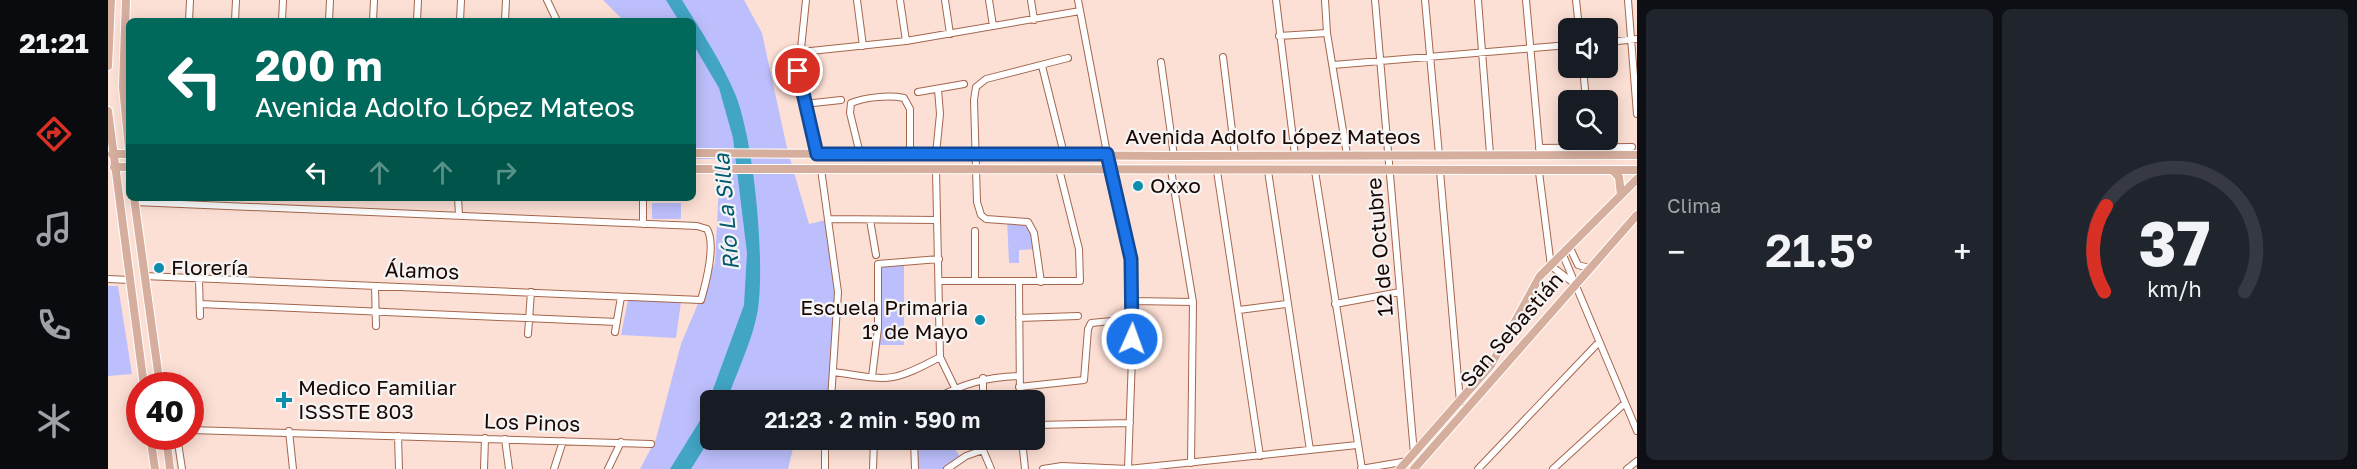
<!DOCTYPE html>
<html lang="es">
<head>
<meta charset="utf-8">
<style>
  body { margin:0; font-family:"Golos Text",sans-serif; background:#20242c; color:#f1f3f6; height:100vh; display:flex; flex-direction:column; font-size:22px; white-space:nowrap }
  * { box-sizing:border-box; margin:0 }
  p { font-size:20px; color:#9ea1a6 }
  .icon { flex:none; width:33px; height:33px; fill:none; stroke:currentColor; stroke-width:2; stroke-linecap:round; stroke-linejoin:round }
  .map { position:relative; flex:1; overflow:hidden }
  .drawer { display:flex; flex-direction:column; gap:9px; padding:9px; background:#0d0f14; width:720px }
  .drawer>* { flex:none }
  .hud { position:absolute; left:18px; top:18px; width:570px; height:183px; border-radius:9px; box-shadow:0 3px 15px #0003; background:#00695c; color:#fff; overflow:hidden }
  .fabs { position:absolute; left:1450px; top:18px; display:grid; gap:12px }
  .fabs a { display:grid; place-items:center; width:60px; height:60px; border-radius:9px; background:#171b24; box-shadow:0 3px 15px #0003; font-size:30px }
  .speed { position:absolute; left:18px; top:372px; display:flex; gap:12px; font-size:30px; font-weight:700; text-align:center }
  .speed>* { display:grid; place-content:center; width:78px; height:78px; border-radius:50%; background:#171b24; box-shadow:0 3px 15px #0003; line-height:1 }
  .speed .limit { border:9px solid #d22; background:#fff; color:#111 }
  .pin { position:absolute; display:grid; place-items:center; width:51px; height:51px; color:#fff; margin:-26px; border:3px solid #fff; border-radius:50%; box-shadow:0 2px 6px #0007 }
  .me { position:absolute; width:66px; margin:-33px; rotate:2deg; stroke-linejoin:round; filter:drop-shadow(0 0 4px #0008) }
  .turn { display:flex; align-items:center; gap:21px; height:126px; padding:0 30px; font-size:27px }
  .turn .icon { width:78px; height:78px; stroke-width:2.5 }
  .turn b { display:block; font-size:42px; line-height:51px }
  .lanes { display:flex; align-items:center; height:57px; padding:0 30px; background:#0003; justify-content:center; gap:30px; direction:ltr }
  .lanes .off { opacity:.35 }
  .big { font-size:45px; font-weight:600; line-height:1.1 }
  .drawer .tile { flex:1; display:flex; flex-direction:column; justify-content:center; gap:9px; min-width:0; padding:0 21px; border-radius:9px; background:#20242c }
  .drawer .dial { align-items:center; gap:0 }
  .dial svg { height:156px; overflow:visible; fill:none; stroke:#363941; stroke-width:7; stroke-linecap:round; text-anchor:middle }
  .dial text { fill:#f1f3f6; stroke:none }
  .heat { display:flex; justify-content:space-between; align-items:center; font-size:33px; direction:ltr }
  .drawer .tiles { flex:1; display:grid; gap:9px; grid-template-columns:repeat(2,1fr) }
  .trip { position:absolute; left:592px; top:390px; width:345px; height:60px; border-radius:9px; background:#171b24; box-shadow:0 3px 15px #0003; font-weight:600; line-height:60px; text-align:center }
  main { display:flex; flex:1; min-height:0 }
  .dock { display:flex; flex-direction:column; width:108px; justify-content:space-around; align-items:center; background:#090b0e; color:#9ea1a6 }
  .dock .icon { width:42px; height:42px }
  .dock .on { color:#d93025 }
  .dock b { font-size:27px; color:#f1f3f6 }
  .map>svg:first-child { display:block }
</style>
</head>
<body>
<main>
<nav class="dock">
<b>21:21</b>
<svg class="icon on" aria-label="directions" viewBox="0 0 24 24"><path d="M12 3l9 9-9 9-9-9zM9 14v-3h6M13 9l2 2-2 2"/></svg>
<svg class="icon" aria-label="music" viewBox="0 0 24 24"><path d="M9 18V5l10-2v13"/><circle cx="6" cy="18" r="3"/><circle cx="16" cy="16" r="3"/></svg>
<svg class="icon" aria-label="phone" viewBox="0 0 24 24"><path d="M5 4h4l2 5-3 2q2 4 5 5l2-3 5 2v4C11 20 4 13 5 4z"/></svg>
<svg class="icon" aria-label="climate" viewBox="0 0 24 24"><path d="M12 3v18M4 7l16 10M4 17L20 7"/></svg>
</nav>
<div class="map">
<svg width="1529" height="469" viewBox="0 0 1529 469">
  <rect width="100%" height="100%" fill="#fde0d5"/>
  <path fill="#bcbffb" d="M495 0H636L654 33 679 148 701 224 722 219 729 276 723 400 697 397 696 400H603V440H687L680 469H532L548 439 573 344 607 263 611 185 610 159H586L585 153V21H516Z
    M544 203H573V219H544Z
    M899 219 920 222 929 249 911 250V263H901Z
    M796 261V345H769L770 264Z
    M0 286H10L24 374 0 376Z
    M520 300 573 302 568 338 513 335Z
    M806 440H819L823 448 842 440 853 459 839 469H807Z"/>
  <path fill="#42a5c4" d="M558 0H574C593 31 614 62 628 96 646 143 657 259 650 309 645 340 629 371 619 400H603V437L583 469H562L596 414 636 305 639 253 625 138 611 88 585 44V21H571Z"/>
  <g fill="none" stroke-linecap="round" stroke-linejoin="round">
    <g stroke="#a4664d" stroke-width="8">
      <path id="minor" d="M439 0 449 21
        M698 0 690 78 709 154
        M749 0 755 46
        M792 0 798 41
        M837 0 842 34
        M881 0 885 26
        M923 0 926 20
        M970 0 1002 169 1024 269 1026 301 1020 469
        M1168 0 1187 155
        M1217 0 1219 33 1239 155
        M1267 0 1306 454
        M1317 0 1331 155
        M1370 0 1382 154
        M1418 0 1432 155
        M1468 0 1471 28
        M1520 0 1529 114
        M81 21 82 0
        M127 21 128 0
        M174 21 175 0
        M221 21 222 0
        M265 21 266 0
        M309 21 310 0
        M352 21 353 0
        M397 21 398 0
        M1171 36 1219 33
        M1500 42 1529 39
        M693 52 798 41 972 11
        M1115 57 1127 155
        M1053 62 1066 156
        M1225 65 1461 45
        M934 66 956 154
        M1475 68 1478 100
        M810 92 856 84
        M696 104 733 100
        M1431 148 1524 147
        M752 154 742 113 743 103C758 97 781 95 796 98L802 109V153
        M828 154 832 114 830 89
        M713 169 730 292 723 400
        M828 170 832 357 847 388
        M1063 170 1085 302 1083 463
        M1109 171 1152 456
        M1160 171 1202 450
        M1207 171 1254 469
        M1332 171 1352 402
        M1431 172 1443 266 1467 284
        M350 198 351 215
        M27 202 589 226 599 229C608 244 598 283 593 300L36 276
        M722 219 829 220
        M762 220 768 255
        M535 224V198
        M867 231V281
        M1462 248 1470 265 1481 268
        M1455 255 1529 431
        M0 279 22 280
        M91 279 92 316
        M832 281H972L971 249 951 169
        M911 282 912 400
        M933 282 926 233 920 222 878 219 873 215 869 202 866 100 868 87 878 79 960 58
        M267 286 268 326
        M1026 301 1085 302
        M92 304 509 322
        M1227 304 1292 292
        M1131 310 1178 304
        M911 318 970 316
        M507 332 513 297
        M420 334 423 292
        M726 372C781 380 782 384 832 357
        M764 377 770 328V264L831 259
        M875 378V400
        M911 387 976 380 980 329 983 323 1025 319
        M825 400C854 384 878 377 911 376
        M927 425 1022 423
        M82 430 543 444
        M181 431 185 469
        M69 436 74 469
        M290 436 291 469
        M397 439 401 469
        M806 440 807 469
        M875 440V450L883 469
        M914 440 917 469
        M376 469 377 438
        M446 469 455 441
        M500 469 513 442
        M717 469V440
        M765 469 766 440
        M839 469 858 456 875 450
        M935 469 954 466 1020 469 1249 445
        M1253 469 1300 461
        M1370 469 1491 342
        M1445 469 1517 403
        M1519 469 1529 461"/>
    </g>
    <g stroke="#fff" stroke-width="10">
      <path id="major" d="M18 0 15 87 21 148
        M0 66 3 0
        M0 111 36 386
        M585 153 1066 156 1529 155
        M4 154H21
        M6 167H21
        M585 169 1529 170
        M1505 171 1511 177 1513 195
        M26 198 52 386
        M42 436 47 469
        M58 436 62 469
        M1292 469 1383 365 1432 276 1529 179
        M1306 469 1529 215"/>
    </g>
    <use href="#minor" stroke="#fff" stroke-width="6"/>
    <use href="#major" stroke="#d6ae9e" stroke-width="8"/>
  </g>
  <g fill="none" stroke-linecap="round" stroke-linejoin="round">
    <g stroke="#114b97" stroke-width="15">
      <path id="route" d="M690 71 709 154H999L1023 259 1024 339"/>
    </g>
    <use href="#route" stroke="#1a73e8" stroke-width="10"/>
  </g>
  <g fill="#0e8dad" stroke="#f4f4f4" stroke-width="2">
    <circle cx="1030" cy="186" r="6"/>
    <circle cx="51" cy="268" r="6"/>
    <circle cx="872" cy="320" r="6"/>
    <path d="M173 391h6v6h6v6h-6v6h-6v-6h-6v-6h6z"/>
  </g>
  <g text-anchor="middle" stroke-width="4.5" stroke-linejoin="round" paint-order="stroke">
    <g font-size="21" fill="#1c0601" stroke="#f4f4f4">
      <text x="1165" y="144">Avenida Adolfo López Mateos</text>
      <text transform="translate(1272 247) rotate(-95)" y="7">12 de Octubre</text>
      <text transform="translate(314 271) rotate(2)" y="7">Álamos</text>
      <text transform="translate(1404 330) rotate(-49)" y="7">San Sebastián</text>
      <text transform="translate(424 423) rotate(2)" y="7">Los Pinos</text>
    </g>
    <g font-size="21" fill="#1c0601" stroke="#f4f4f4" text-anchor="start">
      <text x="1042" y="193">Oxxo</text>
      <text x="63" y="275">Florería</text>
      <text x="860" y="315" text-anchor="end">Escuela Primaria<tspan x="860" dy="24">1° de Mayo</tspan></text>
      <text x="190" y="395">Medico Familiar<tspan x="190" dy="24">ISSSTE 803</tspan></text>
    </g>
    <g font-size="22" font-style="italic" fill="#01596f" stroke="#f4f4f4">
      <text transform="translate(618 212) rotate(-95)" y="8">Río La Silla</text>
    </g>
  </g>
</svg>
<div class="fabs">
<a><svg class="icon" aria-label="sound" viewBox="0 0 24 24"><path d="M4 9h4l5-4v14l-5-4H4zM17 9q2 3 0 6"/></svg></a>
<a><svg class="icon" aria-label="search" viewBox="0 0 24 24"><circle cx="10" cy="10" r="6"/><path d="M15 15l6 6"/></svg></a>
</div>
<div class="speed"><div class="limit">40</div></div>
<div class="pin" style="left:690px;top:71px;background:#d93025"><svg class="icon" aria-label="arrive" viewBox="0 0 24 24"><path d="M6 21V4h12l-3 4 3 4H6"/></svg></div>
<svg class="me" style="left:1024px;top:339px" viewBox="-20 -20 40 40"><circle r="17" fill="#1a73e8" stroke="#fff" stroke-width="3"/><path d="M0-11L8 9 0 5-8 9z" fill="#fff"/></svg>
<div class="trip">21:23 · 2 min · 590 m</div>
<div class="hud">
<div class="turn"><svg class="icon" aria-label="left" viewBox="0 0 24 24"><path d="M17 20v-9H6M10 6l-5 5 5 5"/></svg><div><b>200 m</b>Avenida Adolfo López Mateos</div></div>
<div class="lanes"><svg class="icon" aria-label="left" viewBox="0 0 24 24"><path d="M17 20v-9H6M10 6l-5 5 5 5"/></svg><svg class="icon off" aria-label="ahead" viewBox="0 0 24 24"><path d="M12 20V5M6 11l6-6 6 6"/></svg><svg class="icon off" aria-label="ahead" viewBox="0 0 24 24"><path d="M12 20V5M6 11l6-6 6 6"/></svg><svg class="icon off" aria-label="right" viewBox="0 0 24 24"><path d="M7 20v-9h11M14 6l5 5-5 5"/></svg></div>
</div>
</div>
<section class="drawer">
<div class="tiles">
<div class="tile"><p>Clima</p>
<div class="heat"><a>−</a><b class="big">21.5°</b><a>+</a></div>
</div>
<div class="tile dial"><svg viewBox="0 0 100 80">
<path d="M14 69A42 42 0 1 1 86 69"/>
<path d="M14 69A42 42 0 0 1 15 25" stroke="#d93025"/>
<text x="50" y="56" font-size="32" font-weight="700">37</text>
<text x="50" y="72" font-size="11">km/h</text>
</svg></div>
</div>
</section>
</main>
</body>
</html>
